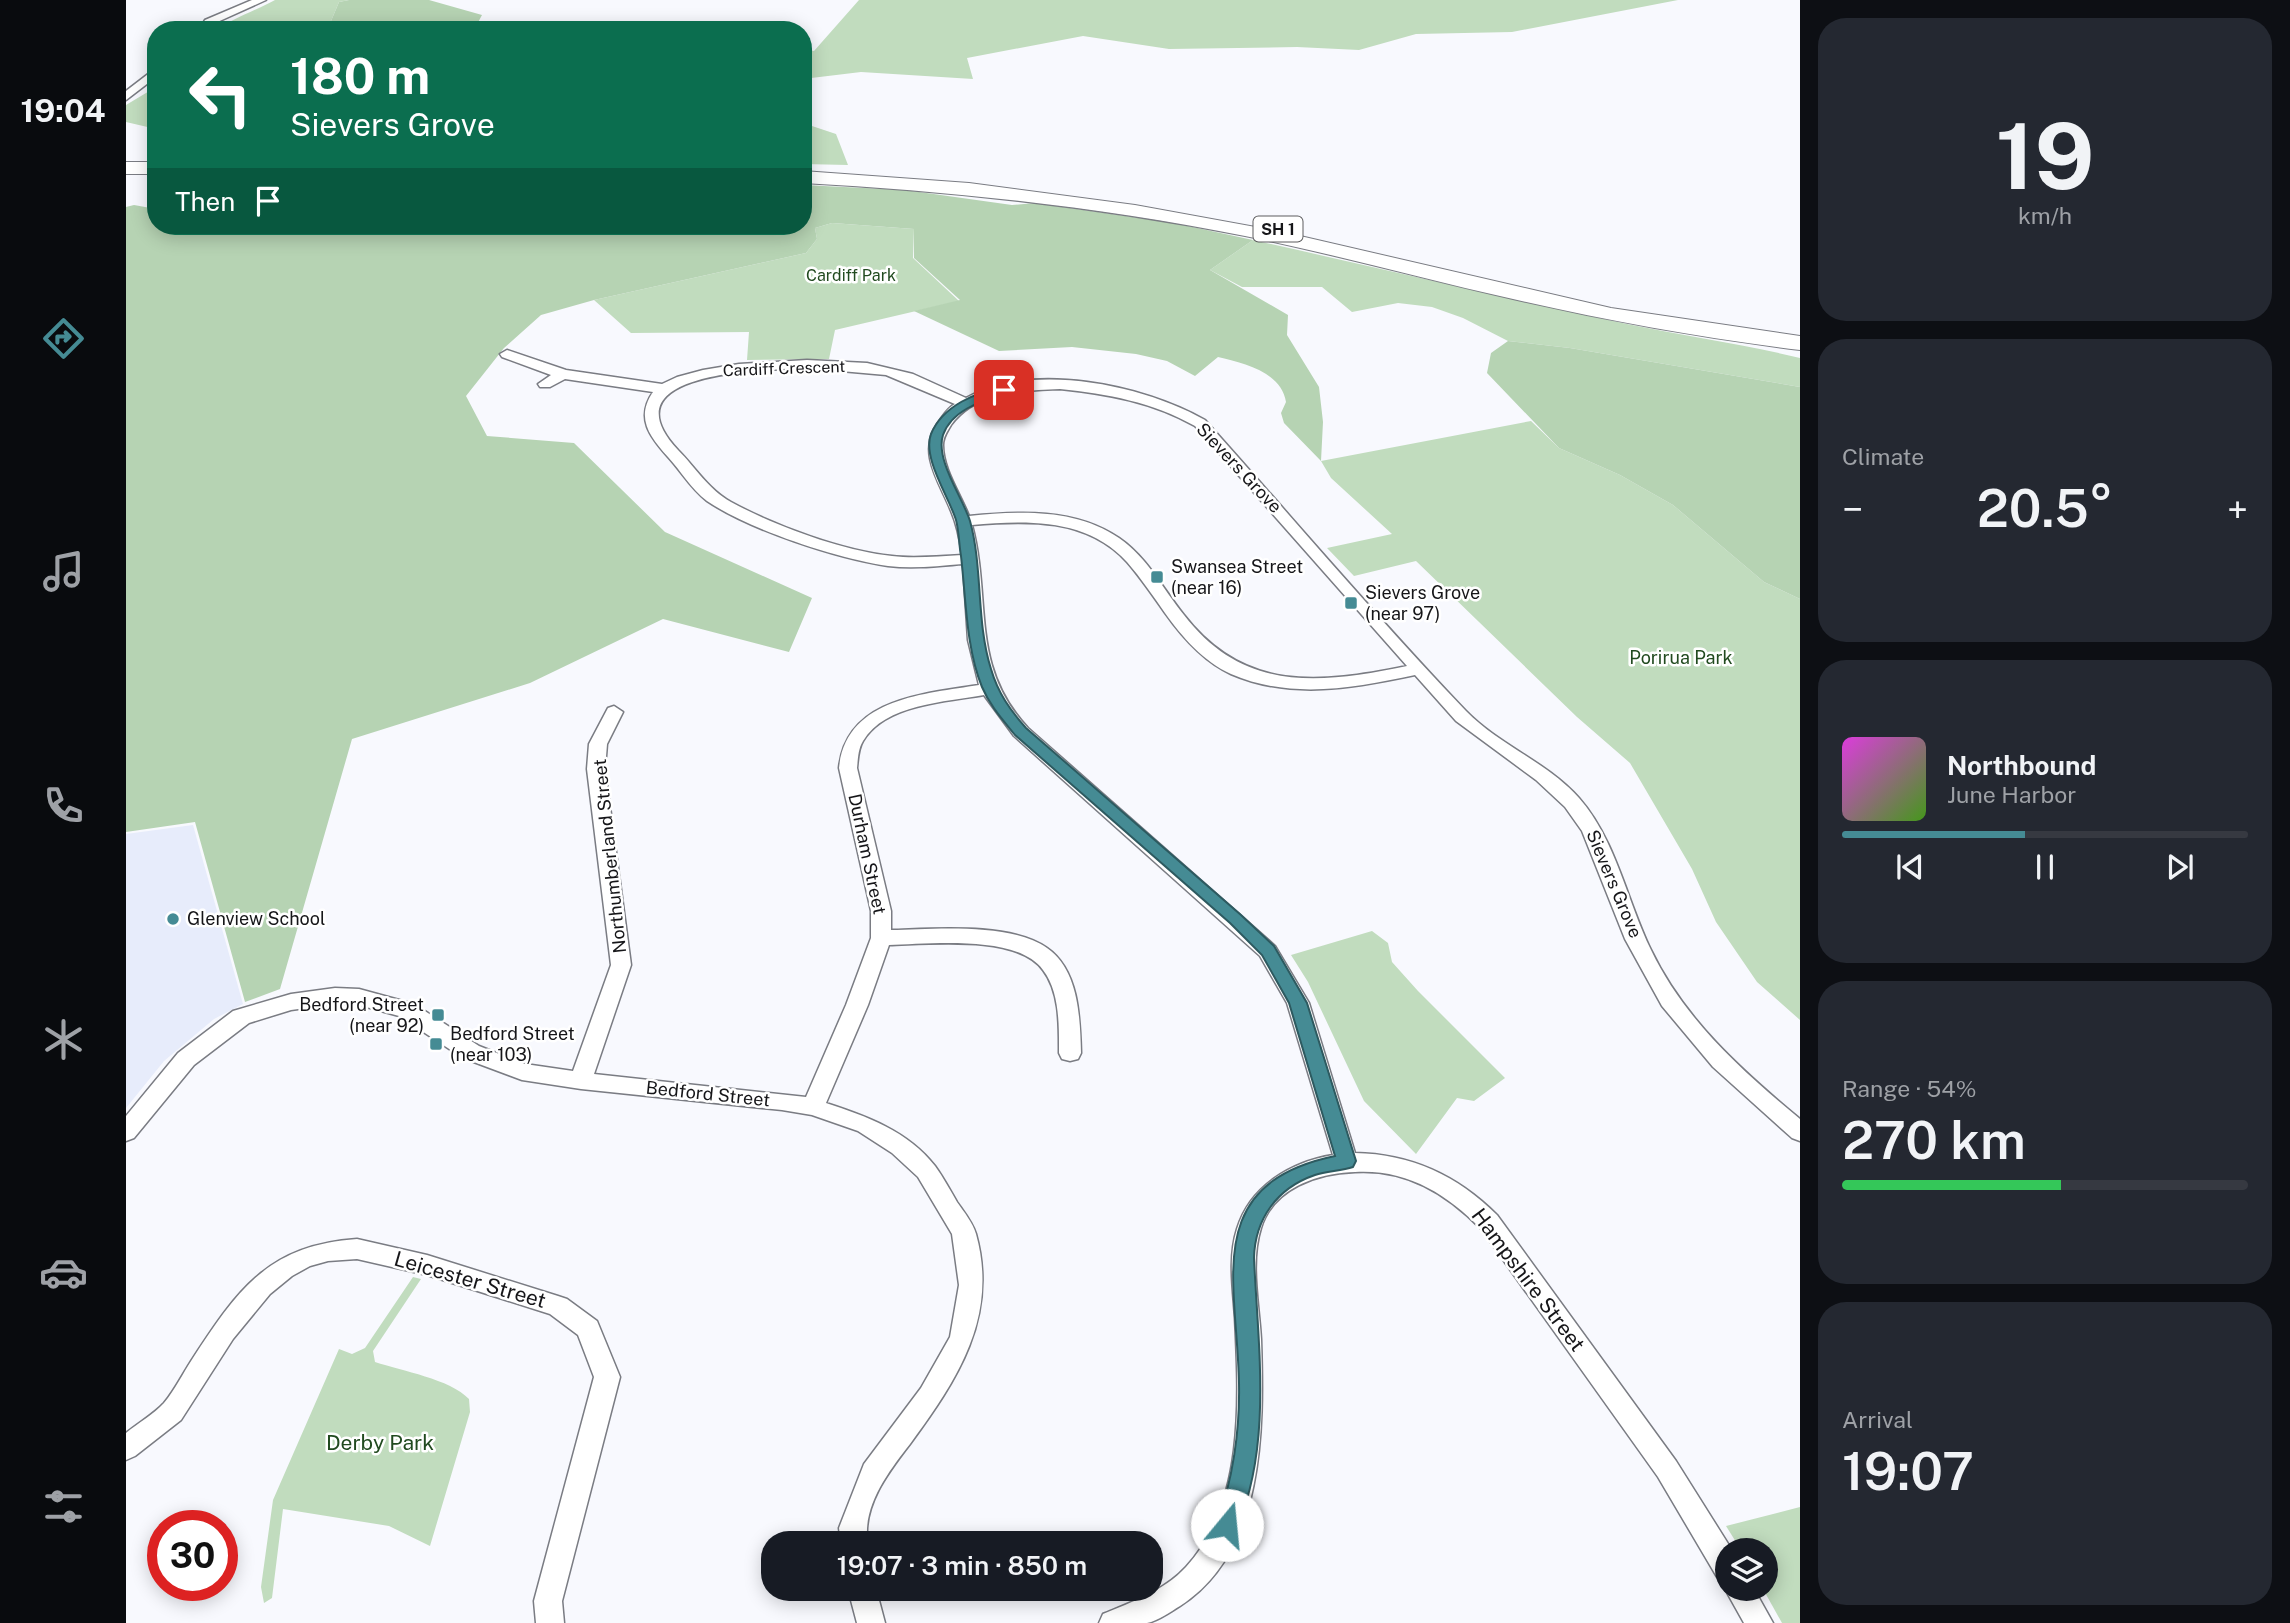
<!DOCTYPE html>
<html lang="en">
<head>
<meta charset="utf-8">
<style>
  body { margin:0; font-family:"Public Sans",sans-serif; background:#242831; color:#f1f3f6; height:100vh; display:flex; flex-direction:column; font-size:26px; white-space:nowrap }
  * { box-sizing:border-box; margin:0 }
  p { font-size:23px; color:#9ea1a6 }
  .icon { flex:none; width:38px; height:38px; fill:none; stroke:currentColor; stroke-width:2; stroke-linecap:round; stroke-linejoin:round }
  .map { position:relative; flex:1; overflow:hidden }
  .side { display:flex; flex-direction:column; gap:18px; padding:18px; background:#0d0f14; width:490px }
  .side>* { flex:none }
  .hud { position:absolute; left:21px; top:21px; width:665px; height:214px; border-radius:28px; box-shadow:0 4px 18px #0003; background:#0b6e4f; color:#fff; overflow:hidden }
  .tools { position:absolute; left:1589px; top:1538px; display:grid; gap:14px }
  .tools a { display:grid; place-items:center; width:63px; height:63px; border-radius:50%; background:#171b24; box-shadow:0 4px 18px #0003; font-size:35px }
  .speed { position:absolute; left:21px; top:1510px; display:flex; gap:14px; font-size:35px; font-weight:700; text-align:center }
  .speed>* { display:grid; place-content:center; width:91px; height:91px; border-radius:50%; background:#171b24; box-shadow:0 4px 18px #0003; line-height:1 }
  .speed .limit { border:10px solid #d22; background:#fff; color:#111 }
  .pin { position:absolute; display:grid; place-items:center; width:60px; height:60px; color:#fff; margin:-30px; border-radius:14px; box-shadow:0 4px 10px #0006 }
  .me { position:absolute; width:77px; margin:-38px; rotate:17deg; stroke-linejoin:round; filter:drop-shadow(0 0 5px #0008) }
  .turn { display:flex; align-items:center; gap:24px; height:147px; padding:0 28px; font-size:32px }
  .turn .icon { width:91px; height:91px; stroke-width:2.5 }
  .turn b { display:block; font-size:49px; line-height:60px }
  .then { display:flex; align-items:center; height:66px; padding:0 28px; background:#0003; gap:14px; font-size:26px }
  .big { font-size:52px; font-weight:600; line-height:1.1 }
  .side .card { flex:1; display:flex; flex-direction:column; justify-content:center; gap:10px; min-width:0; padding:0 24px; border-radius:28px; background:#242831 }
  .side .dial { align-items:center; gap:0 }
  .dial b { font-size:91px; line-height:1 }
  .song { display:flex; align-items:center; gap:21px }
  .cover { width:84px; height:84px; border-radius:10px; background:linear-gradient(135deg,hsl(300 70% 55%),hsl(100 70% 35%)) }
  .played { height:7px; border-radius:4px; background:linear-gradient(90deg,#458b94 45%,#363941 45%) }
  .keys { display:flex; justify-content:space-around; direction:ltr }
  .heat { display:flex; justify-content:space-between; align-items:center; font-size:38px; direction:ltr }
  .charge { height:10px; border-radius:5px; background:linear-gradient(90deg,#34c759 54%,#363941 0) }
  .trip { position:absolute; left:635px; top:1531px; width:402px; height:70px; border-radius:28px; background:#171b24; box-shadow:0 4px 18px #0003; font-weight:600; line-height:70px; text-align:center }
  main { display:flex; flex:1; min-height:0 }
  .tab-bar { display:flex; flex-direction:column; width:126px; justify-content:space-around; align-items:center; background:#090b0e; color:#9ea1a6 }
  .tab-bar .icon { width:49px; height:49px }
  .tab-bar .selected { color:#458b94 }
  .tab-bar b { font-size:32px; color:#f1f3f6 }
  .map>svg:first-child { display:block }
</style>
</head>
<body>
<main>
<nav class="tab-bar">
<b>19:04</b>
<svg class="icon selected" aria-label="directions" viewBox="0 0 24 24"><path d="M12 3l9 9-9 9-9-9zM9 14v-3h6M13 9l2 2-2 2"/></svg>
<svg class="icon" aria-label="music" viewBox="0 0 24 24"><path d="M9 18V5l10-2v13"/><circle cx="6" cy="18" r="3"/><circle cx="16" cy="16" r="3"/></svg>
<svg class="icon" aria-label="phone" viewBox="0 0 24 24"><path d="M5 4h4l2 5-3 2q2 4 5 5l2-3 5 2v4C11 20 4 13 5 4z"/></svg>
<svg class="icon" aria-label="climate" viewBox="0 0 24 24"><path d="M12 3v18M4 7l16 10M4 17L20 7"/></svg>
<svg class="icon" aria-label="car" viewBox="0 0 24 24"><path d="M5 17H2v-5l4-1 3-4h7l3 4 3 1v5h-3M9 17h6M6 11h13"/><circle cx="7" cy="17" r="2"/><circle cx="17" cy="17" r="2"/></svg>
<svg class="icon" aria-label="filters" viewBox="0 0 24 24"><path d="M4 7h16M4 17h16"/><circle cx="9" cy="7" r="2"/><circle cx="15" cy="17" r="2"/></svg>
</nav>
<div class="map">
<svg width="1674" height="1623" viewBox="0 0 1674 1623">
  <rect width="100%" height="100%" fill="#f8f9fe"/>
  <path fill="#e7ecfb" d="M67 825 117 1004 88 1019 38 1061 0 1108V834Z"/>
  <path fill="#c1dcbe" d="M149 0H223L213 2 205 21 239 30H92C100 21 135 8 149 0Z
    M733 0H1552L1386 32 1290 34 1233 50 1171 47 1043 49 957 36 841 58 847 79 735 72 677 79V49L688 51Z
    M30 87V129L0 122V105Z
    M677 123 710 134 722 165 677 164Z
    M706 223 788 229 787 258 833 301 709 330 703 359 621 360 623 332 505 333 468 300 680 253 691 239 689 228Z
    M1127 240C1252 268 1376 297 1501 324 1559 336 1617 344 1674 358V387L1444 348 1382 341 1337 318 1306 307 1272 303 1226 312 1196 287H1116L1084 270Z
    M1405 421 1433 448 1494 475 1547 505 1638 582 1674 599V1020L1631 982 1590 922 1566 869 1504 763 1451 717 1290 561 1228 576 1201 548 1266 534 1205 478 1195 461Z
    M1246 931 1262 943 1266 962 1292 991 1379 1078 1348 1101 1331 1098 1290 1154 1238 1101 1182 982 1165 955Z
    M287 1277 295 1279 247 1351 249 1362C276 1371 324 1379 343 1399L344 1412 304 1546 263 1526 157 1509 146 1598 138 1603 135 1587 147 1500 213 1349 226 1354 239 1348Z
    M1674 1507V1623H1656L1637 1589H1640V1550H1615L1600 1526Z"/>
  <path fill="#b6d3b3" d="M223 0H303L356 15 348 30H239L205 21 213 2Z
    M677 185 779 190 886 205 909 203 1048 223 1127 240 1084 270 1162 315 1161 335 1193 387 1197 422 1195 461 1158 423 1155 413 1160 402C1155 371 1116 363 1092 357L1069 376 1041 361 1010 354 946 347 873 351 788 311 834 300 788 258V229L706 223 689 228 691 239 680 253 468 300 415 315 378 348 340 396 361 436 448 443 539 532 686 598 663 652 537 619 404 683 226 739 154 989 119 1002 69 822 0 832V207L8 205 30 209V226H677Z
    M1382 341 1444 348 1674 387V599L1638 582 1547 505 1494 475 1433 448 1361 373 1365 353Z"/>
  <g fill="none" stroke-linecap="round" stroke-linejoin="round">
    <g stroke="#7a7c83" stroke-width="3">
      <path id="minor" d="M126 0H140L87 24 84 30H73L79 20Z
        M30 68V77L0 100V91Z
        M381 350 440 370 536 384 551 377 577 370 613 364 681 360 741 363 787 374 840 398C906 361 1018 385 1079 420 1166 517 1250 617 1340 711 1373 745 1421 762 1453 798 1490 840 1501 901 1525 950 1558 1019 1616 1071 1674 1119V1141L1666 1138 1587 1067 1536 1006 1499 939 1456 831 1439 807 1410 780 1330 721 1289 675C1228 688 1165 700 1105 674 1078 662 1056 637 1039 613 1027 596 1015 578 1001 562 961 518 901 520 846 525 866 600 843 665 902 728L1149 946 1183 1003 1229 1153C1286 1154 1332 1176 1371 1215L1550 1461 1606 1550H1601V1581L1591 1577 1532 1477 1355 1229C1320 1193 1280 1169 1229 1172 1192 1173 1147 1188 1135 1228 1124 1263 1133 1303 1135 1339 1138 1429 1139 1551 1054 1606 1044 1612 1032 1621 1021 1623 1006 1623 988 1623 973 1623L977 1614C1006 1602 1038 1591 1060 1567 1119 1503 1113 1399 1109 1318 1107 1289 1102 1257 1111 1229 1124 1186 1165 1162 1207 1155L1161 1003 1134 956 888 736 858 695C820 702 759 704 737 741 732 749 732 759 731 768L765 911V930C807 929 885 922 921 948 953 970 954 1018 955 1053L952 1059 944 1061 936 1059 933 1053C933 1026 934 992 917 970 891 934 803 944 763 945L742 1005 700 1103C740 1116 782 1131 809 1166 817 1177 824 1190 831 1202 838 1212 847 1223 850 1234 873 1317 831 1380 784 1444 763 1471 735 1507 742 1544H715L713 1528 738 1464 795 1388 824 1337 833 1285 826 1234 792 1177 766 1153 732 1131 686 1115 656 1110 455 1089 396 1080 337 1058 273 1016 233 1005 209 1004 165 1010 123 1023 68 1065 8 1138 0 1141V1116L52 1053 107 1011 165 994 209 988 233 989 288 1004 353 1046 399 1064 447 1071 485 965 461 769 463 744 482 708 488 706 497 712 481 744 479 769 505 965 468 1074 680 1097 720 1005 745 938V911L713 768C720 698 798 694 853 685L842 640 837 564C812 566 787 569 762 566 710 558 624 530 581 501 565 489 555 471 542 457 524 437 509 418 527 392L439 379 424 387H414L412 384 425 375 376 357 374 354ZM681 368 760 375 829 404C821 408 817 416 811 424 791 453 814 483 825 511 831 525 834 540 836 555 813 556 789 559 766 556 717 551 649 526 605 502 582 489 570 468 552 450 478 371 638 370 681 368ZM934 389C982 394 1026 402 1069 426L1281 666C1194 684 1118 693 1058 615 1037 589 1021 557 993 538 949 508 893 511 843 516 834 493 817 469 817 445 817 437 821 432 825 425 849 391 896 391 934 389Z
        M231 1239 301 1255 432 1296 441 1299 471 1321 494 1377 436 1601 438 1623H410L408 1601 468 1377 452 1335 424 1314 301 1275 231 1259 202 1261 184 1266 166 1276 144 1294 107 1339 55 1420 9 1456 0 1460V1433C12 1423 28 1414 38 1403 49 1390 57 1373 67 1358 112 1289 143 1245 231 1239Z
        M1601 1584V1589H1628L1647 1623H1618L1599 1589Z
        M722 1589H750L759 1623H731Z"/>
    </g>
    <g stroke="#7a7c83" stroke-width="2">
      <path id="highway" d="M0 162H30V174H0Z
        M677 171 843 183 1009 205 1157 232 1485 308 1674 336V350C1577 338 1482 321 1387 299 1297 279 1209 254 1119 236 973 207 825 191 677 183Z"/>
    </g>
    <use href="#minor" fill="#fff" fill-rule="evenodd"/>
    <use href="#highway" fill="#fff" fill-rule="evenodd"/>
  </g>
  <path fill="#458b94" stroke="#2d5a60" stroke-width="2" d="M878 386 882 387V392C859 400 826 409 817 435 809 460 837 498 844 521 857 568 850 622 865 669 872 693 884 710 900 728L1115 915 1148 946 1181 1003 1230 1161 1227 1167C1215 1171 1201 1171 1189 1175 1151 1188 1129 1219 1128 1258 1132 1347 1147 1448 1109 1532L1101 1535 1094 1532 1090 1525C1107 1481 1114 1429 1113 1383 1111 1280 1075 1184 1209 1156L1163 1003 1136 955 1104 923 889 735C877 720 864 706 856 687 840 648 840 599 835 556 833 545 833 531 830 520 823 497 796 458 805 434 817 405 850 393 878 386Z"/>
  <g fill="#458b94" stroke="#fff" stroke-width="2.5">
    <rect x="1024" y="570" width="14" height="14" rx="3.5"/>
    <rect x="1218" y="596" width="14" height="14" rx="3.5"/>
    <circle cx="47" cy="919" r="7"/>
    <rect x="305" y="1008" width="14" height="14" rx="3.5"/>
    <rect x="303" y="1037" width="14" height="14" rx="3.5"/>
  </g>
  <g text-anchor="middle" stroke-width="5" stroke-linejoin="round" paint-order="stroke">
    <rect fill="#fff" stroke="#5c5c5e" stroke-width="2" x="1127.5" y="216.5" width="49" height="25" rx="5"/>
    <g font-size="16" font-weight="bold" fill="#161619">
      <text x="1152" y="235">SH 1</text>
    </g>
    <g font-size="16" fill="#214a1f" stroke="#fff">
      <text x="725" y="281">Cardiff Park</text>
    </g>
    <g font-size="16" fill="#161619" stroke="#fff">
      <text transform="translate(658 368) rotate(-2)" y="6">Cardiff Crescent</text>
    </g>
    <g font-size="18" fill="#161619" stroke="#fff">
      <text transform="translate(1113 468) rotate(47)" y="6">Sievers Grove</text>
      <text transform="translate(741 854) rotate(78)" y="6">Durham Street</text>
      <text transform="translate(484 856) rotate(-96)" y="6">Northumberland Street</text>
      <text transform="translate(1488 884) rotate(67)" y="6">Sievers Grove</text>
      <text transform="translate(582 1094) rotate(6)" y="6">Bedford Street</text>
    </g>
    <g font-size="18" fill="#161619" stroke="#fff" text-anchor="start">
      <text x="1045" y="573">Swansea Street<tspan x="1045" dy="21">(near 16)</tspan></text>
      <text x="1239" y="599">Sievers Grove<tspan x="1239" dy="21">(near 97)</tspan></text>
      <text x="61" y="925">Glenview School</text>
      <text x="298" y="1011" text-anchor="end">Bedford Street<tspan x="298" dy="21">(near 92)</tspan></text>
      <text x="324" y="1040">Bedford Street<tspan x="324" dy="21">(near 103)</tspan></text>
    </g>
    <g font-size="18" fill="#214a1f" stroke="#fff">
      <text x="1555" y="664">Porirua Park</text>
    </g>
    <g font-size="21" fill="#161619" stroke="#fff">
      <text transform="translate(344 1280) rotate(16)" y="7">Leicester Street</text>
      <text transform="translate(1402 1280) rotate(53)" y="7">Hampshire Street</text>
    </g>
    <g font-size="21" fill="#214a1f" stroke="#fff">
      <text x="254" y="1450">Derby Park</text>
    </g>
  </g>
</svg>
<div class="tools">
<a><svg class="icon" aria-label="layers" viewBox="0 0 24 24"><path d="M12 4l9 5-9 5-9-5zM3 14l9 5 9-5"/></svg></a>
</div>
<div class="speed"><div class="limit">30</div></div>
<div class="pin" style="left:878px;top:390px;background:#d93025"><svg class="icon" aria-label="arrive" viewBox="0 0 24 24"><path d="M6 21V4h12l-3 4 3 4H6"/></svg></div>
<svg class="me" style="left:1101px;top:1525px" viewBox="-20 -20 40 40"><circle r="19" fill="#fff"/><path d="M0-13L10 11 0 6-10 11z" fill="#458b94"/></svg>
<div class="trip">19:07 · 3 min · 850 m</div>
<div class="hud">
<div class="turn"><svg class="icon" aria-label="left" viewBox="0 0 24 24"><path d="M17 20v-9H6M10 6l-5 5 5 5"/></svg><div><b>180 m</b>Sievers Grove</div></div>
<div class="then">Then<svg class="icon" aria-label="arrive" viewBox="0 0 24 24"><path d="M6 21V4h12l-3 4 3 4H6"/></svg></div>
</div>
</div>
<section class="side">
<div class="card dial"><b>19</b><p>km/h</p></div>
<div class="card"><p>Climate</p>
<div class="heat"><a>−</a><b class="big">20.5°</b><a>+</a></div>
</div>
<div class="card">
<div class="song"><i class="cover"></i><div><b>Northbound</b><p>June Harbor</p></div></div>
<div class="played"></div>
<div class="keys"><svg class="icon" aria-label="previous" viewBox="0 0 24 24"><path d="M18 5L8 12l10 7zM5 5v14"/></svg><svg class="icon" aria-label="pause" viewBox="0 0 24 24"><path d="M8 5v14M16 5v14"/></svg><svg class="icon" aria-label="next" viewBox="0 0 24 24"><path d="M6 5l10 7-10 7zM19 5v14"/></svg></div>
</div>
<div class="card"><p>Range · 54%</p><b class="big">270 km</b><div class="charge"></div></div>
<div class="card"><p>Arrival</p><b class="big">19:07</b></div>
</section>
</main>
</body>
</html>
